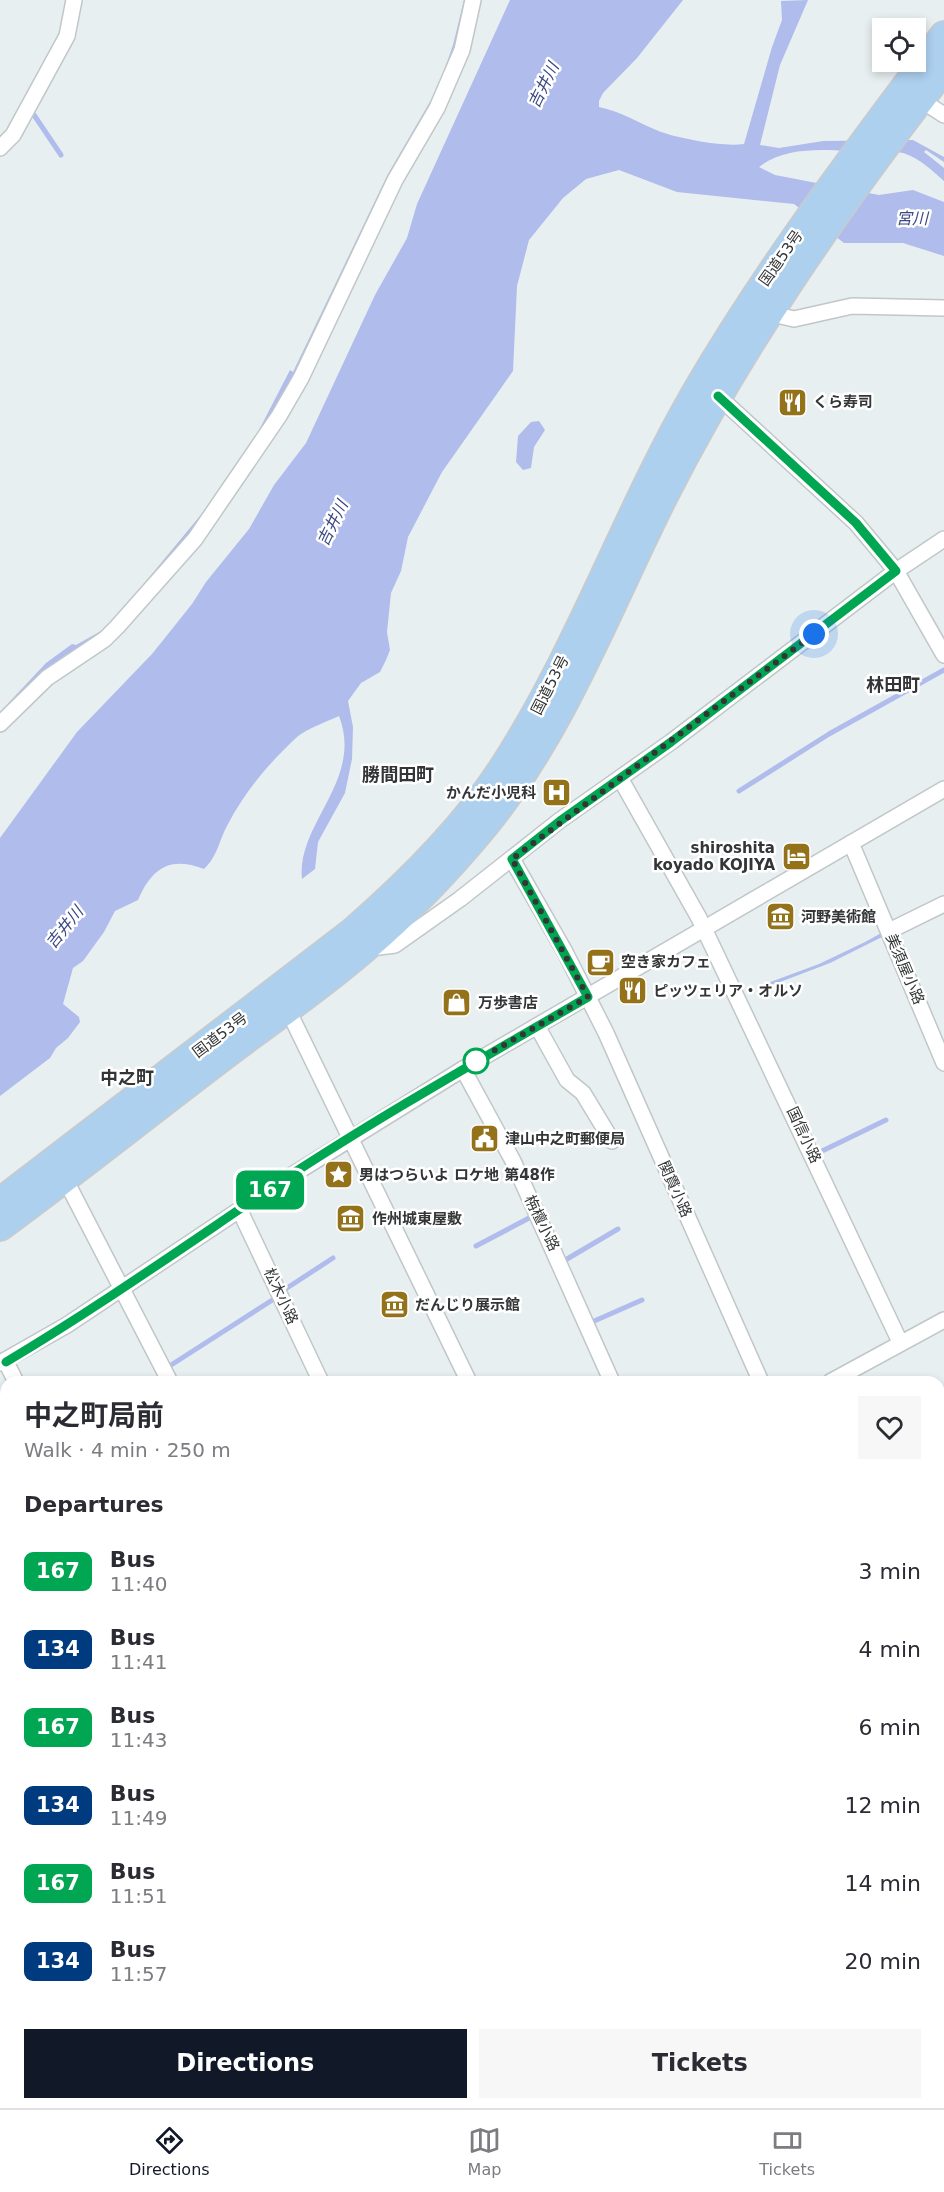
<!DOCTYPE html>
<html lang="en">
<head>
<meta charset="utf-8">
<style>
	:root { --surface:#fff; --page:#f7f7f7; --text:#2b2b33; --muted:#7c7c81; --line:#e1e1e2; --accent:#111827 }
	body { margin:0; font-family:"DejaVu Sans","Noto Sans JP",sans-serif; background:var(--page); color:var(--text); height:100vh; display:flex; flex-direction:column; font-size:22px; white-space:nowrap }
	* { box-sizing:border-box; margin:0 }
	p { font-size:20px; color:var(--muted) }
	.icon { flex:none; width:33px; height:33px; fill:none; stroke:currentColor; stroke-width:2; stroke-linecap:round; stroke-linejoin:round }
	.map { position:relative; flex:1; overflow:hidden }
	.sheet { position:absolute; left:0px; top:1376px; width:945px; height:734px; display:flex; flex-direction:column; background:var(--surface); border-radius:18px 18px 0 0; box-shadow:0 3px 9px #0003 }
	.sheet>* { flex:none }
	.badge { padding:0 12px; border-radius:9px; font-size:21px; line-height:39px }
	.buttons { position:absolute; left:872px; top:18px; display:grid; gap:12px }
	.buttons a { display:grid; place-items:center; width:54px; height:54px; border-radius:0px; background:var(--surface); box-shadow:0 3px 9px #0003; font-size:30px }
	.you { position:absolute; width:30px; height:30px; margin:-15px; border:4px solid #fff; border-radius:50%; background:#1a73e8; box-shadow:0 0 0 9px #1a73e833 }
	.map>.badge { position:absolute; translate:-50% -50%; box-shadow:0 0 0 3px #fff }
	h2 { padding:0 24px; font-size:22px; line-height:54px }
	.round { display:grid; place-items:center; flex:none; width:63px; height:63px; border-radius:0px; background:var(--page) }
	.summary { display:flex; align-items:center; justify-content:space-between; height:102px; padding:0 24px }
	h1 { font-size:28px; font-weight:700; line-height:45px }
	.cta { display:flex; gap:12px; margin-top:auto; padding:12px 24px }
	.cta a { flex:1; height:69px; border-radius:0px; background:var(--accent); color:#fff; font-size:24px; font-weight:700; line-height:69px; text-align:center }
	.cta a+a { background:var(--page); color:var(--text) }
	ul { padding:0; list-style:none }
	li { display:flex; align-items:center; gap:18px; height:78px; padding:0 24px }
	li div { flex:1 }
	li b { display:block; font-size:22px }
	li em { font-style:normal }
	li .badge { min-width:66px; font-weight:700; text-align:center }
	.dock { display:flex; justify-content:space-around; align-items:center; height:84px; border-top:2px solid var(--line); background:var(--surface); font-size:16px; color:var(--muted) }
	.dock a { display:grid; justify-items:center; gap:3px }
	.dock .current { color:var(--accent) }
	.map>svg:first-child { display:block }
	.green { fill:#96c3d1 }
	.water { fill:#afbcec }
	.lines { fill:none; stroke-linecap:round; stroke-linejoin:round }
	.stream { stroke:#afbcec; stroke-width:5 }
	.street-casing { stroke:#c1c7c9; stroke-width:18 }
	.highway-casing { stroke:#cacacb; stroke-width:30 }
	.street { stroke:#fff; stroke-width:15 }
	.highway { stroke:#add0ef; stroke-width:27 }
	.line-casing { stroke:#fff; stroke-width:14 }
	.line { stroke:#00a651; stroke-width:9 }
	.walk { stroke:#333536; stroke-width:6; stroke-dasharray:0 10.8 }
	.stop-dot { fill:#fff; stroke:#00a651; stroke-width:3 }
	.labels { text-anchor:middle; stroke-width:5; stroke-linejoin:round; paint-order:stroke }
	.street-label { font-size:15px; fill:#333536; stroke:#fff }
	.poi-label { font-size:15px; font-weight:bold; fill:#333536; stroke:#fff; text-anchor:start }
	.water-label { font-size:16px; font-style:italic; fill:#3c4882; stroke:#fff }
	.quarter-label { font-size:18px; font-weight:bold; fill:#333536; stroke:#fff }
</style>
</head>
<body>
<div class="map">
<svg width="944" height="2108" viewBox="0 0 944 2108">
	<rect width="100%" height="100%" fill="#e8eff1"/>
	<g class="green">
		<polygon points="944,1673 944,1814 939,1813 939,1678"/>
		<polygon points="6,2100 6,2103 307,2103 306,2108 0,2108 0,2103"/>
	</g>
	<g class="water">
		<polygon points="464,0 471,0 460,49 298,377 213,509 105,637 0,718 0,712 46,663 72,644 76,645 101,631 118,615 209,505 234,469 258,432 290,370 293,372 388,174 438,88 453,45"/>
		<path d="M510,0H683L637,58L603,93L599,101V107C623,112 638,123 661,132C682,139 723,147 744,144L772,47L782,20L781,1L808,0L780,65L760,145L779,148L823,141L913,140L944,157V162L926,150L924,152L944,168V181C934,172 920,159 906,154C897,151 883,153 873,153C838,151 789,143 759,167L775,175L879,195L913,190L944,202V256L903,243H844L794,204L677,192L619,170L586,179L563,198L529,240L517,286L513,371L442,472L408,537L401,571L391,593L387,632L390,650L386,660L380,672L361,683L348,701L353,727L352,759L345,793L318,842L315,869L302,879C296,824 364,780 339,716C326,722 308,728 297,737C270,762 245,791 228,824C219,840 218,856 204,869C170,856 152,868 138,900L115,911L104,932L83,961L73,968L63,1004L79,1017L80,1022L68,1038L56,1048L50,1058L0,1096V838L77,732L152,654L192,604L206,582L249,529L274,485L306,443L375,295L407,238L417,204Z"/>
		<polygon points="539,421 545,430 534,447 531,468 523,470 516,462 518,436 531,422"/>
		<polygon points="944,896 886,935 830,963 767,987 765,984 819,964 865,942 885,931 892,923"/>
	</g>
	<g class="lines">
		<g class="stream">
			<polyline points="34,115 61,155"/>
			<polyline points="739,791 829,734 944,670"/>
			<polyline points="818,1153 886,1120"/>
			<polyline points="476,1246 531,1217"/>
			<polyline points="567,1259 618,1229"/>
			<polyline points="287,1288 333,1258"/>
			<polyline points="592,1322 642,1300"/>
			<polyline points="168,1367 277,1297"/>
		</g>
		<defs>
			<g id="street">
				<polyline points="916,97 944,115"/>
				<polyline points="0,148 13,135 67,36 74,0"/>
				<polyline points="764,312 794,319 852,306 944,308"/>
				<polyline points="718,396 856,523 896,571 944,655"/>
				<polyline points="0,724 47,678 105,639 117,627 195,539 279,416 301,378 395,180 437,108 462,50 473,0"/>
				<polyline points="620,778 699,918 900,1342"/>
				<polyline points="851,843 944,1063"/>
				<polyline points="512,859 565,952 606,1033 761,1382"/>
				<polyline points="889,931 944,904"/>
				<polyline points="371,948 395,945 460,899 559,821 671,742 896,571 944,539"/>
				<polyline points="287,1008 469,1382"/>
				<polyline points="537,1026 567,1080 583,1093 612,1141"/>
				<polyline points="463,1069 513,1161 612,1382"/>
				<polyline points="65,1179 170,1382"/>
				<polyline points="240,1211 321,1382"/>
				<polyline points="6,1362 16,1382"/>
				<polyline points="0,1363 67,1325 281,1182 463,1069 944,789"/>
				<polyline points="830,1382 944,1320"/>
				<polyline points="0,1655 6,1668"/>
				<polyline points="0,1848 6,1842"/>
				<polyline points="0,1942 6,1955"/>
				<polyline points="939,2070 944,2068"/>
				<polyline points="737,2103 741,2108"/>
				<polyline points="811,2108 829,2103"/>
			</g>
			<g id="highway">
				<path d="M0,1202L351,933C404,887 464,828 502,769C579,651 625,515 696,392C769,267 857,151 944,35"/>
				<path d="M0,1227C72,1174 141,1119 212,1065C262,1026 316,991 364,949C409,911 449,869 486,824C565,726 608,607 664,496C741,344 839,204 944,69"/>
			</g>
		</defs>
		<use href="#street" class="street-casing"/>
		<use href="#highway" class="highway-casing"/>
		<use href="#street" class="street"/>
		<use href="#highway" class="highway"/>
	</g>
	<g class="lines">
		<defs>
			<path id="line" d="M6,1362C100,1306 189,1243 280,1182C380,1116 485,1057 588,997L512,859L560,821L671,742L896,571L856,523L718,396"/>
		</defs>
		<use href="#line" class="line-casing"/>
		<use href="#line" class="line"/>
		<polyline class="walk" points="476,1061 588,997 512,859 814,634"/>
	</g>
	<defs>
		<symbol id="restaurant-square" viewBox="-11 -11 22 22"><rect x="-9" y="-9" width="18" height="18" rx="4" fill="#937219" stroke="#fff"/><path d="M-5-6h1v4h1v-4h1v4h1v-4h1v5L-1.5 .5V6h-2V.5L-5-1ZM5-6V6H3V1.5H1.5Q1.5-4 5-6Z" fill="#fff"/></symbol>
		<symbol id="hospital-square" viewBox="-11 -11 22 22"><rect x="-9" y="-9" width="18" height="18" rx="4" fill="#937219" stroke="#fff"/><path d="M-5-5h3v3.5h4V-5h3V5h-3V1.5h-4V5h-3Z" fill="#fff"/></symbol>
		<symbol id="hotel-square" viewBox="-11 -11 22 22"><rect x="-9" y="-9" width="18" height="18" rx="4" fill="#937219" stroke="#fff"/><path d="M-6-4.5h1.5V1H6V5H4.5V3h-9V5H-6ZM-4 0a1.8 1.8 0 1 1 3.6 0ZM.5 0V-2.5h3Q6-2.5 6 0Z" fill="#fff"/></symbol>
		<symbol id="museum-square" viewBox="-11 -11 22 22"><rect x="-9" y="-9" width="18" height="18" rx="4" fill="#937219" stroke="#fff"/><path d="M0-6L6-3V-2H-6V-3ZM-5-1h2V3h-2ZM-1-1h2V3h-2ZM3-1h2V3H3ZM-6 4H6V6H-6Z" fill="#fff"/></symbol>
		<symbol id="cafe-square" viewBox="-11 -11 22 22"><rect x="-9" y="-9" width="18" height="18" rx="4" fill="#937219" stroke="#fff"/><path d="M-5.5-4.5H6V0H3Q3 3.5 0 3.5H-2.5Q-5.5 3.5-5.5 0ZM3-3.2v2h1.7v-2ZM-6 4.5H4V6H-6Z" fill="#fff"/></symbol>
		<symbol id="shop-square" viewBox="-11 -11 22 22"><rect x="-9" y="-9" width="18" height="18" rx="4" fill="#937219" stroke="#fff"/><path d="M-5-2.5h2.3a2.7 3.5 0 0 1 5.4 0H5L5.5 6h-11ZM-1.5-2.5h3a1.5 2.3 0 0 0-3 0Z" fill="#fff"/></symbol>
		<symbol id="civic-square" viewBox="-11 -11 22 22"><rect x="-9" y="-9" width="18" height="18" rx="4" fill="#937219" stroke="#fff"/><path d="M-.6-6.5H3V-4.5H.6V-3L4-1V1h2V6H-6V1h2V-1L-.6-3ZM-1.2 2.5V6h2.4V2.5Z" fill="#fff"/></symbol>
		<symbol id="sight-square" viewBox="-11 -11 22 22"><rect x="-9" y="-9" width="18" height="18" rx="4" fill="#937219" stroke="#fff"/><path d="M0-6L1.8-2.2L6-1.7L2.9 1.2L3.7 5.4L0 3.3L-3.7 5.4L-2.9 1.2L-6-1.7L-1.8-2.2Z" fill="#fff"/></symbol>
	</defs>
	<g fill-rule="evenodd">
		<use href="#restaurant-square" x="776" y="386" width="33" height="33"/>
		<use href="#hospital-square" x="540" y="776" width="33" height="33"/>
		<use href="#hotel-square" x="780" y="840" width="33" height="33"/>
		<use href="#museum-square" x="764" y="900" width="33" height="33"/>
		<use href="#cafe-square" x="584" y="946" width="33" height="33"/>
		<use href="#restaurant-square" x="616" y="974" width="33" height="33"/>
		<use href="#shop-square" x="440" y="986" width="33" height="33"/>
		<use href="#civic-square" x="468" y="1122" width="33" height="33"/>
		<use href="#sight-square" x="322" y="1158" width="33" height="33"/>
		<use href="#museum-square" x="334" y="1202" width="33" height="33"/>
		<use href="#museum-square" x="378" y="1288" width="33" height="33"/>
	</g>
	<circle class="stop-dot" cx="476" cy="1061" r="12"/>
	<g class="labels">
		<g class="street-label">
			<text transform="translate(781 258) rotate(-55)" y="5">国道53号</text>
			<text transform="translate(550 685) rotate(-63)" y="5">国道53号</text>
			<text transform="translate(905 969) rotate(67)" y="5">美須屋小路</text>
			<text transform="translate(220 1035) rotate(-37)" y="5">国道53号</text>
			<text transform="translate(804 1135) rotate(65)" y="5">国信小路</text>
			<text transform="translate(675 1189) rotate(66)" y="5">関貫小路</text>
			<text transform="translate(542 1223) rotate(64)" y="5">栴檀小路</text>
			<text transform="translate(281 1296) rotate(65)" y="5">松木小路</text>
		</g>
		<g class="poi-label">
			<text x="813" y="407">くら寿司</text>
			<text x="536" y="798" text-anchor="end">かんだ小児科</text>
			<text x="775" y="853" text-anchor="end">shiroshita<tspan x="775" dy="17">koyado KOJIYA</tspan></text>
			<text x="801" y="922">河野美術館</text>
			<text x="621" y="967">空き家カフェ</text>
			<text x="653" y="996">ピッツェリア・オルソ</text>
			<text x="478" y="1008">万歩書店</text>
			<text x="505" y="1144">津山中之町郵便局</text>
			<text x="359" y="1180">男はつらいよ ロケ地 第48作</text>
			<text x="372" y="1224">作州城東屋敷</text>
			<text x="415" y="1310">だんじり展示館</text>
		</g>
		<g class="water-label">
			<text transform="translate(543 85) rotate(-64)" y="6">吉井川</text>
			<text x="912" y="224">宮川</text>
			<text transform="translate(332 523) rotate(-64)" y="6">吉井川</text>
			<text transform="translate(64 927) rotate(-51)" y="6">吉井川</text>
		</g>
		<g class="quarter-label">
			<text x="893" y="691">林田町</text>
			<text x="398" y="781">勝間田町</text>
			<text x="127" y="1084">中之町</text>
		</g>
	</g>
</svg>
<div class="buttons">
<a><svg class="icon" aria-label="locate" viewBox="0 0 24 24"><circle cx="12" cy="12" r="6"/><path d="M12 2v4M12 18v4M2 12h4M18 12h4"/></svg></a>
</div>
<div class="you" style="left:814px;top:634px"></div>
<b class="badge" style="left:270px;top:1190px;background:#00a651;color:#fff">167</b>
<section class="sheet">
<div class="summary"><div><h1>中之町局前</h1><p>Walk · 4 min · 250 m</p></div><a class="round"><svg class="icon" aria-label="heart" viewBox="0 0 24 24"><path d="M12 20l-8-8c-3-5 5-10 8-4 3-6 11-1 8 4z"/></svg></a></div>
<h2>Departures</h2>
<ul>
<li><span class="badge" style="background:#00a651;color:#fff">167</span><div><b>Bus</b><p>11:40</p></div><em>3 min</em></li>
<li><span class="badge" style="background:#003b80;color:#fff">134</span><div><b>Bus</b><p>11:41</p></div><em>4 min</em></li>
<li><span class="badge" style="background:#00a651;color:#fff">167</span><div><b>Bus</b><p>11:43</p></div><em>6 min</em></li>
<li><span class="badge" style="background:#003b80;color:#fff">134</span><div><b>Bus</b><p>11:49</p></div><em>12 min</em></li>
<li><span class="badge" style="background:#00a651;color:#fff">167</span><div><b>Bus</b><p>11:51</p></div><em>14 min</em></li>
<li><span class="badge" style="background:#003b80;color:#fff">134</span><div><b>Bus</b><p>11:57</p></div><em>20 min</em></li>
</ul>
<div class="cta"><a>Directions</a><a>Tickets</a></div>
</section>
</div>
<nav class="dock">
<a class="current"><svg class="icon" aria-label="directions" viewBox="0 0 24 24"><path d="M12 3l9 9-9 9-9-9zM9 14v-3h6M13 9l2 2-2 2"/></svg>Directions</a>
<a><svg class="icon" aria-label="map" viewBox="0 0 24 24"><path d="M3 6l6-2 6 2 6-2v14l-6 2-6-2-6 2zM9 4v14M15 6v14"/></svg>Map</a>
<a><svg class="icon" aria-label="tickets" viewBox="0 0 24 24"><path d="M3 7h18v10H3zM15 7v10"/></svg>Tickets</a>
</nav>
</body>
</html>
